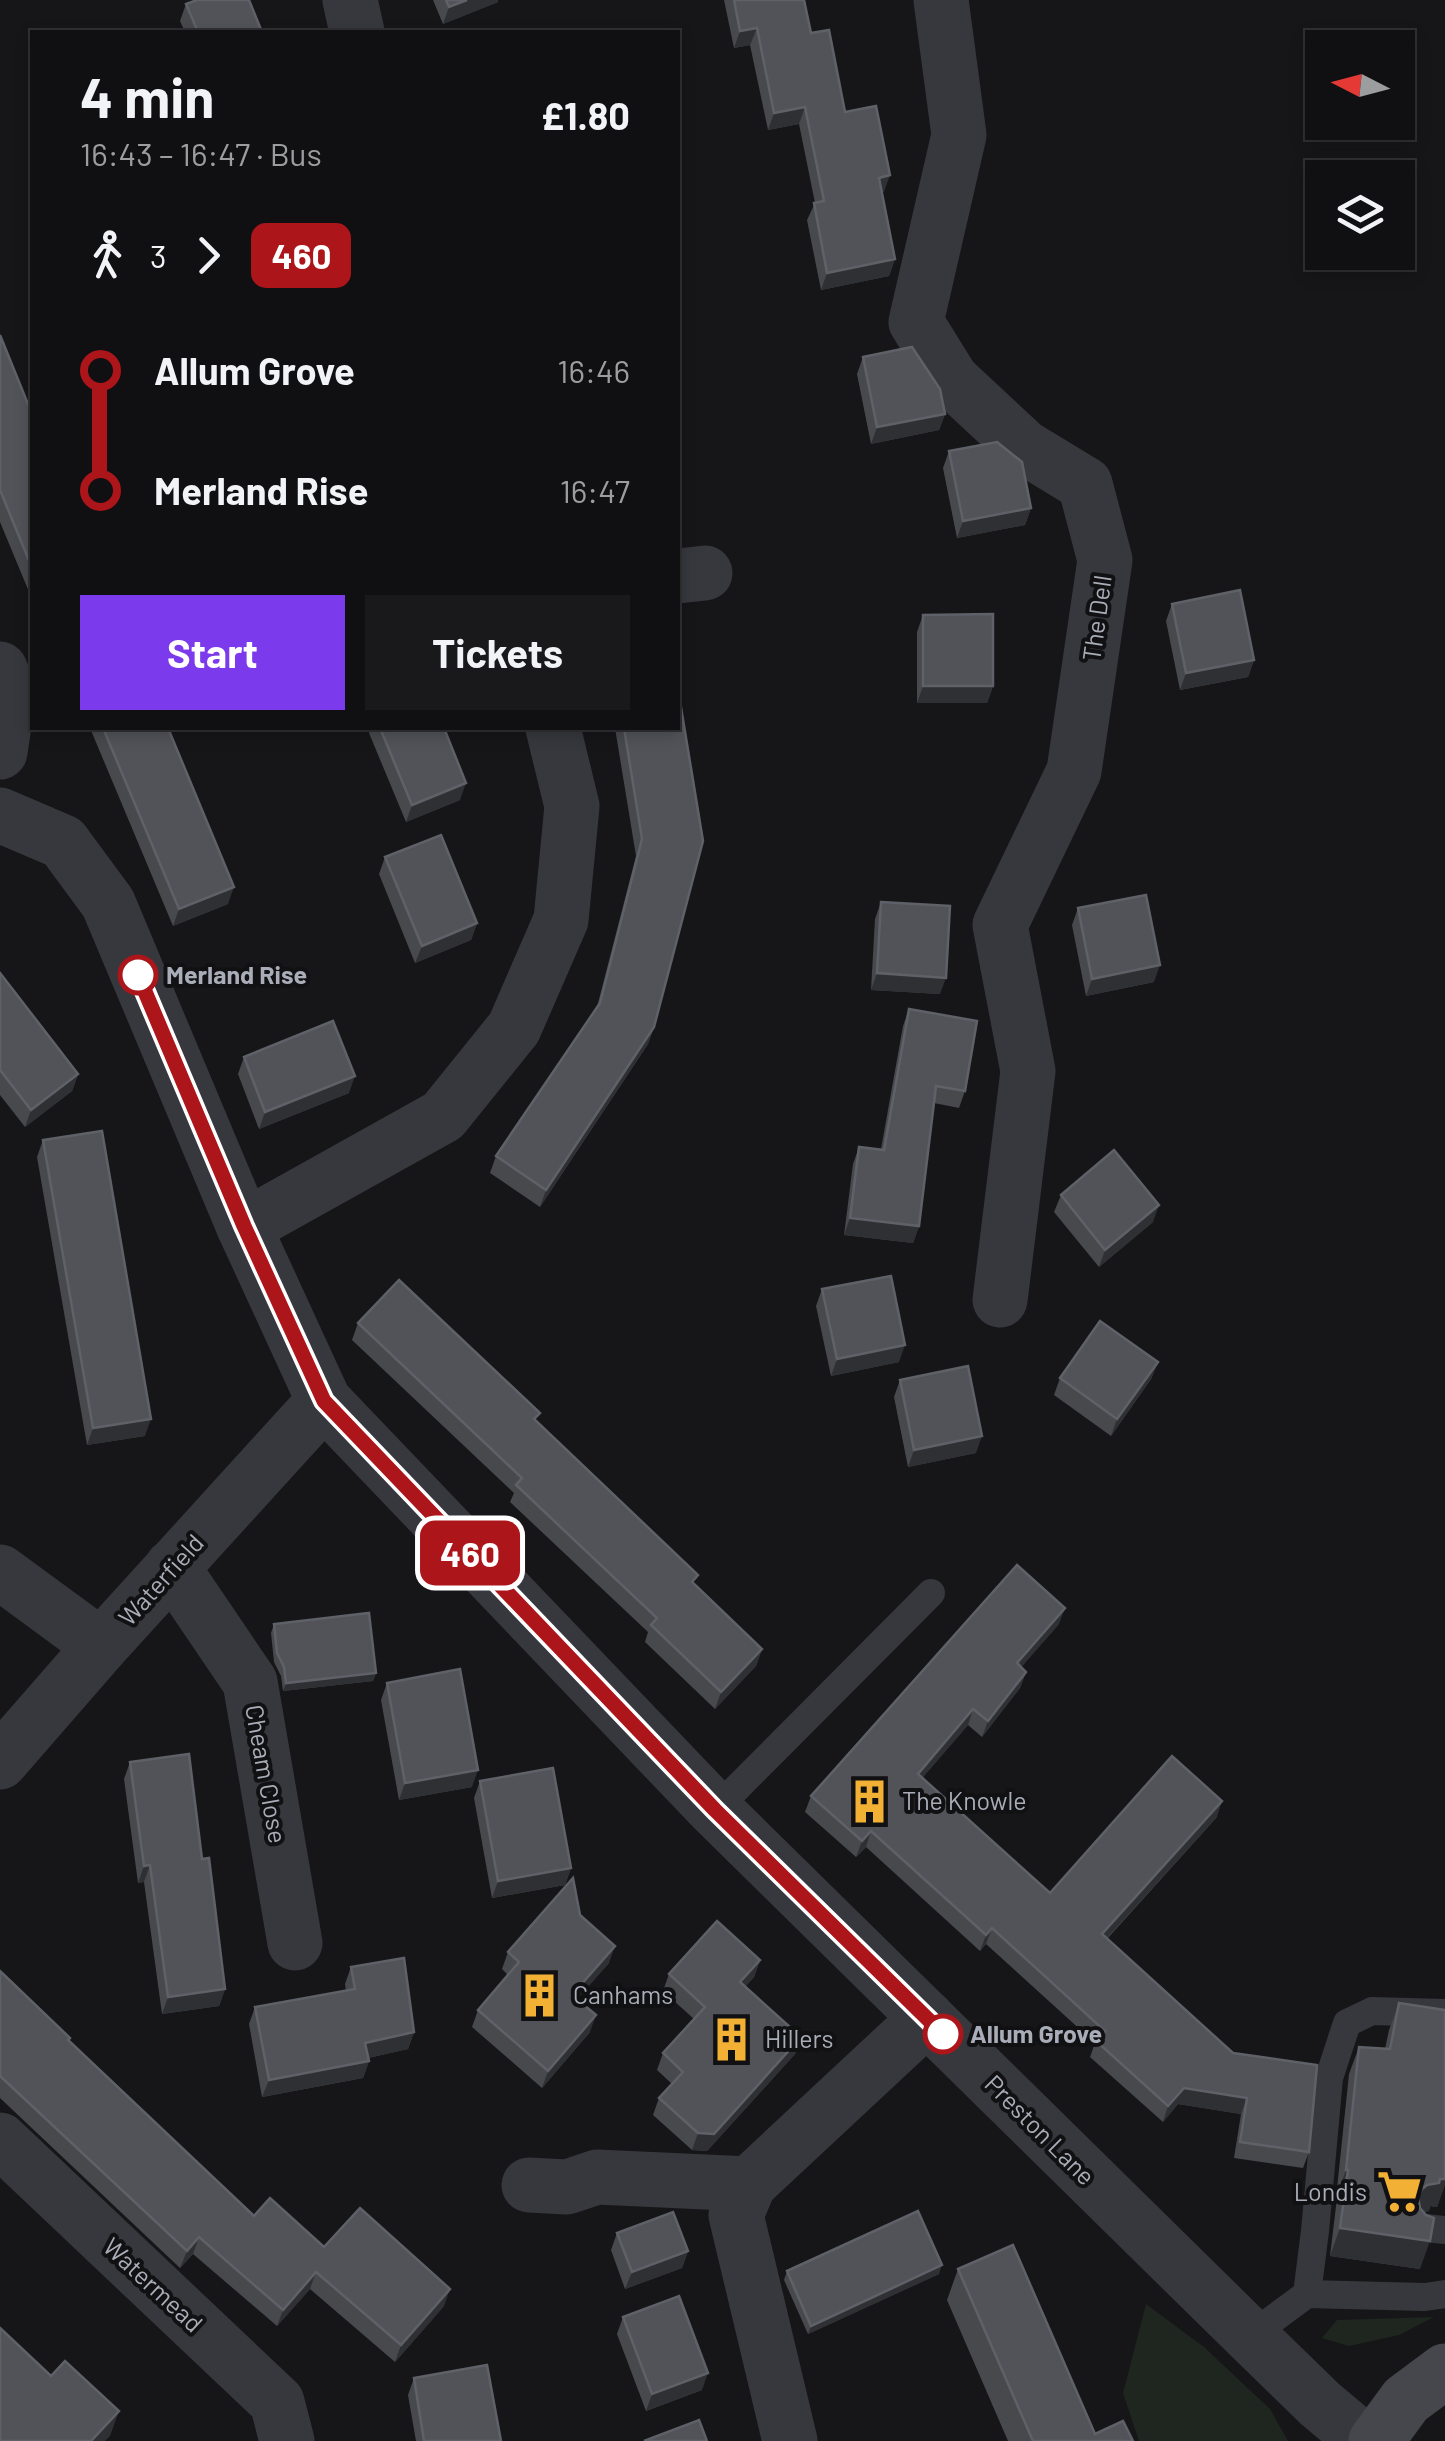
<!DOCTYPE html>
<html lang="en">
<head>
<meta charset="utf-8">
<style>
	:root { --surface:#101012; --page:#19191b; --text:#f1f3f6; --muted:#9c9d9f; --line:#303032; --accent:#7c3aed }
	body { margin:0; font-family:Barlow,sans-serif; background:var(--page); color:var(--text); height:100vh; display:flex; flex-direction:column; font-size:38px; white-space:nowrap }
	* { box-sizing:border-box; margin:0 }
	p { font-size:32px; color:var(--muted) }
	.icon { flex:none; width:55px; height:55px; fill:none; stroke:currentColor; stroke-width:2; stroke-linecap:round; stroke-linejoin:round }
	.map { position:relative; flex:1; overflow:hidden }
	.panel { position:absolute; left:30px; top:30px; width:650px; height:700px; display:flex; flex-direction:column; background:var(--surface); border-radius:0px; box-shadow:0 5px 15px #0003,0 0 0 2px var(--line) }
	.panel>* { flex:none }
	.badge { padding:0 20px; border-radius:15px; font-size:35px; line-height:65px }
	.needle { width:65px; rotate:276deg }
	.tools { position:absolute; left:1305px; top:30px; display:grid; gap:20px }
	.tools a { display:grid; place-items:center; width:110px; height:110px; border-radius:0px; background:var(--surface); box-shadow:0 5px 15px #0003,0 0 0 2px var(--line); font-size:50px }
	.map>.badge { position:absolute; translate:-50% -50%; box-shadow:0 0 0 5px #fff }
	.legs { display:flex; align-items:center; gap:15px; height:110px; padding:0 50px; font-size:32px }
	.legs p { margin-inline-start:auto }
	.head { display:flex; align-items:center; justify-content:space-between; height:170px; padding:0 50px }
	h1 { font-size:55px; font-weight:700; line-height:75px }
	.button { display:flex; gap:20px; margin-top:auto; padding:20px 50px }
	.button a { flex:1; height:115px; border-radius:0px; background:var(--accent); color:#fff; font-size:40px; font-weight:700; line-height:115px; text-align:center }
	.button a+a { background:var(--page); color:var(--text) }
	ul { padding:0 50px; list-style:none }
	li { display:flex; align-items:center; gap:35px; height:120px; font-size:38px }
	li i { display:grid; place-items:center; width:15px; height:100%; margin:0 12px; background:currentColor }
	li i::after { content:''; width:25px; height:25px; margin:-12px; border:8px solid; border-radius:50%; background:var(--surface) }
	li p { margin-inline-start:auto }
	li:first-child i { background:linear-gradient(#0000 50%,currentColor 0) }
	li:last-child i { background:linear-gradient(currentColor 50%,#0000 0) }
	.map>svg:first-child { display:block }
	.green { fill:#1e261f }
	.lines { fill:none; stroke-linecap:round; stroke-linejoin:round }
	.service { stroke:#37383d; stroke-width:28 }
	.minor { stroke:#37383d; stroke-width:55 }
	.tertiary { stroke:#37383d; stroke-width:55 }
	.secondary { stroke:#45474d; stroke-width:55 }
	.wall { fill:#47494d }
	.shaded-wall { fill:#2f3033 }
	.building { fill:#525359; stroke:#5f6168; stroke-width:2.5 }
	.line-1-casing { stroke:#fff; stroke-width:22 }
	.line-1 { stroke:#ac151a; stroke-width:15 }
	.stop-1-dot { fill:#fff; stroke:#ac151a; stroke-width:5 }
	.labels { text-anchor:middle; stroke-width:8; stroke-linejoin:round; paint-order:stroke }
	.street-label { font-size:25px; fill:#a8adb8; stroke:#111113 }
	.stop-label { font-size:25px; font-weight:bold; fill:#a8adb8; stroke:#111113; text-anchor:start }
	.poi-label { font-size:25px; fill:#a8adb8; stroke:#111113; text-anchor:start }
</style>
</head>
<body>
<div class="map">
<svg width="1445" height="2441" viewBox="0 0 1445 2441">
	<rect width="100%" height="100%" fill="#161618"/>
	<g class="green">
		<polygon points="1146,2304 1204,2347 1270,2409 1288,2441 1139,2441 1123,2393"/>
		<polygon points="1434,2317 1399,2335 1349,2346 1322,2338 1337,2320"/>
	</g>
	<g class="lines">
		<g class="service">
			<polyline points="715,1810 931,1593"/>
			<polyline points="1425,2228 1445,2230"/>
			<polyline points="1307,2294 1315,2231 1329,2078 1347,2023 1372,2011 1445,2013"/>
			<polyline points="1250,2336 1307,2294 1425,2297 1445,2294"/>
		</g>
		<g class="minor">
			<polyline points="350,0 357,32"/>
			<polyline points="941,0 959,135 916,322 952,380 1024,447 1085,484 1105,560 1074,771 1000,925 1028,1071 1000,1300"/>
			<polyline points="678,576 705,573"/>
			<polyline points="0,669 9,691 0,752"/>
			<polyline points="244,1227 443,1116 514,1028 561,920 572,806 553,728"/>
			<polyline points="172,1567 250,1682 295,1943"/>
			<polyline points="0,1572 101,1646"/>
			<polyline points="0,1762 101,1646 324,1401"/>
			<polyline points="0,2140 277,2402 287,2441"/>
			<polyline points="529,2185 567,2187 597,2177 749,2184"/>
			<polyline points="790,2441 736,2215 749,2184 927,2018"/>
		</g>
		<polyline class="tertiary" points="0,815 63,842 108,903 244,1227 324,1401 715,1810 1250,2336 1320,2404 1364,2441"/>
		<polyline class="secondary" points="1376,2441 1406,2400 1445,2371"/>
	</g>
	<g class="wall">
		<polygon points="433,0 498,0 498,2 443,24"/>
		<polygon points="724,0 804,0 811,33 845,112 890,175 882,193 895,259 889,276 821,290 807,220 815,203 799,124 768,130 750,45 734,48"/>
		<polygon points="186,4 262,32 185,32 180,21"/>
		<polygon points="0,335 32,414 32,599 0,522"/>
		<polygon points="863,357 945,414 939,430 871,444 857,374"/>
		<polygon points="949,451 1031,508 1025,525 957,538 943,468"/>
		<polygon points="1172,604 1254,660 1248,677 1180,690 1166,621"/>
		<polygon points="923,615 993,686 987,703 917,703 917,632"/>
		<polygon points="90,728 168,728 228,904 173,926"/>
		<polygon points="371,728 444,728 460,800 406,822 369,733"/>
		<polygon points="615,728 678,728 654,1027 648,1044 540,1207 490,1173 496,1156 597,1007 636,856"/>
		<polygon points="385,857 477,923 471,940 415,963 379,874"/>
		<polygon points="881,902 940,994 871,990 875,919"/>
		<polygon points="1078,908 1154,982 1086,996 1072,925"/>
		<polygon points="0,973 78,1074 72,1091 25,1127 0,1095"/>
		<polygon points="909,1009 965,1091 959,1108 934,1103 919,1226 913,1243 844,1235 853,1164 859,1147 881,1149 903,1026"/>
		<polygon points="244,1057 349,1093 259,1129 238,1074"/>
		<polygon points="43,1140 145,1436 87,1445 37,1157"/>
		<polygon points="1061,1195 1153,1222 1099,1267 1054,1212"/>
		<polygon points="822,1289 899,1362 831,1376 816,1306"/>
		<polygon points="358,1323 537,1422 695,1585 762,1649 756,1666 715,1709 645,1642 648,1632 510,1502 514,1493 352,1340"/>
		<polygon points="1158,1362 1151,1379 1111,1436 1054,1395 1060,1378"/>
		<polygon points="900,1380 976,1453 908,1467 894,1397"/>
		<polygon points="274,1624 376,1673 373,1681 283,1691 281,1676 274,1662 271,1633"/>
		<polygon points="1059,1624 1021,1667 1026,1672 1020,1688 982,1737 968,1725 922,1778 1050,1893 1217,1817 1107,1939 1309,2152 1303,2168 1234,2158 1241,2114 1178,2104 1163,2122 1090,2057 1095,2043 986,1944 980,1951 866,1847 856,1857 805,1812 811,1796"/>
		<polygon points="387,1683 472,1787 399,1800 381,1700"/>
		<polygon points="130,1762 202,1859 225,1989 219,2006 162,2014 144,1882 138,1883 124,1779"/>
		<polygon points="480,1781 571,1868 565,1885 492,1898 474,1798"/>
		<polygon points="580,1915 609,1963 577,1999 590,2032 542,2088 472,2027 478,2010 508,1975 502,1969 508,1952"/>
		<polygon points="760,1960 754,1977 745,1987 801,2037 795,2054 707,2151 692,2150 653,2115 659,2098 672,2084 657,2070 663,2053 694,2019 663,1991 669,1974"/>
		<polygon points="351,1967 414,2032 408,2049 368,2058 369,2061 363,2078 262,2097 249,2024 255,2007 346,1991 345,1984"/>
		<polygon points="0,1971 69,2041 254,2216 324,2247 444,2306 395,2362 310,2289 277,2326 193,2254 180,2268 0,2098"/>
		<polygon points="1399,2003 1445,2010 1445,2184 1437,2207 1430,2206 1429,2211 1423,2212 1420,2269 1330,2256 1337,2198 1336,2198 1349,2074 1359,2047 1385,2049 1389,2030"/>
		<polygon points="617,2233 688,2251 682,2268 625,2289 611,2250"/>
		<polygon points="958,2269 1095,2434 1133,2441 1008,2441 947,2300"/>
		<polygon points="787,2271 939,2274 808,2334 784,2280"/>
		<polygon points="623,2317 702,2390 646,2411 617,2334"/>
		<polygon points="414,2378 501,2441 416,2441 408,2395"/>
	</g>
	<g class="shaded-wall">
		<polygon points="467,0 498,0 498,2 443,24 449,7"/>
		<polygon points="757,28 750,45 734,48 740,31"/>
		<polygon points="805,107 799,124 768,130 774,113"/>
		<polygon points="890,175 884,192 873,195 879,178"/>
		<polygon points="895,259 889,276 821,290 827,273"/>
		<polygon points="945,414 939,430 871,444 877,427"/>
		<polygon points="1031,508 1025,525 957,538 963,521"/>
		<polygon points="1254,660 1248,677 1180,690 1186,673"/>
		<polygon points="923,686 993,686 987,703 917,703"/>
		<polygon points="466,783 460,800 406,822 412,805"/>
		<polygon points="234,887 228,904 173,926 179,909"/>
		<polygon points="477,923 471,940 415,963 422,946"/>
		<polygon points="1160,965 1154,982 1086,996 1092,979"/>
		<polygon points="877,973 946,978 940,994 871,990"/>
		<polygon points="654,1027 648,1044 540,1207 546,1190"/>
		<polygon points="78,1074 72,1091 25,1127 31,1110"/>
		<polygon points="355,1076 349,1093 259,1129 265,1112"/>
		<polygon points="1159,1205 1153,1222 1099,1267 1105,1250"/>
		<polygon points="850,1218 919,1226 913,1243 844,1235"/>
		<polygon points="905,1345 899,1362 831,1376 837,1359"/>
		<polygon points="1158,1362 1151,1379 1111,1436 1117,1419"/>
		<polygon points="151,1419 145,1436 87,1445 93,1428"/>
		<polygon points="982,1436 976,1453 908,1467 914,1450"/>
		<polygon points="1065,1608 1059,1624 1011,1679 1017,1663"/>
		<polygon points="762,1649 756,1666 715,1709 721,1692"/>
		<polygon points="1026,1672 1020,1688 982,1737 988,1721"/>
		<polygon points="376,1673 373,1681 283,1691 286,1683"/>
		<polygon points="973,1709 968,1725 912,1790 918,1774"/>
		<polygon points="478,1770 472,1787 399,1800 405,1783"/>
		<polygon points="1222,1801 1217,1817 1096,1950 1102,1934"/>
		<polygon points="871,1831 866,1847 856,1857 862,1841"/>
		<polygon points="150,1865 144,1882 138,1883 144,1866"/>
		<polygon points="571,1868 565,1885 492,1898 498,1881"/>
		<polygon points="992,1928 986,1944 980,1951 986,1935"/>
		<polygon points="615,1946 609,1963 566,2012 572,1995"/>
		<polygon points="760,1960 754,1977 734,1999 740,1982"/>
		<polygon points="225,1989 219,2006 162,2014 168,1997"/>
		<polygon points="596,2015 590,2032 542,2088 548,2071"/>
		<polygon points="414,2032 408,2049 359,2060 365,2043"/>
		<polygon points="801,2037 795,2054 707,2151 692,2150 698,2133"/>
		<polygon points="369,2061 363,2078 262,2097 269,2080"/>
		<polygon points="1184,2088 1247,2098 1241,2114 1178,2104 1163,2122 1168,2106"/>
		<polygon points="1346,2170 1348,2170 1337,2198 1336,2198"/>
		<polygon points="1440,2179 1445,2179 1445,2184 1437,2207 1430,2206 1429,2211 1417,2213 1411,2217 1422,2189"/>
		<polygon points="1340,2228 1430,2241 1420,2269 1330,2256"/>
		<polygon points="199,2237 193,2254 180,2268 187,2251"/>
		<polygon points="688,2251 682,2268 625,2289 632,2272"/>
		<polygon points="942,2265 939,2274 808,2334 811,2326"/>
		<polygon points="316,2272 310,2289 277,2326 283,2310"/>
		<polygon points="450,2289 444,2306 395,2362 401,2345"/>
		<polygon points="708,2373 702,2390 646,2411 652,2394"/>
		<polygon points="119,2411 110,2436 105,2441 91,2441"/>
	</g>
	<g class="building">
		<polygon points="197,0 249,0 262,32 198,32 186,4"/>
		<polygon points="446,0 467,0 449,7"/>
		<polygon points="734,0 804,0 811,33 829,30 845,112 876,106 890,175 879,178 895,259 827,273 814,203 824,201 805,107 774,113 757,28 740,31"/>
		<polygon points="0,335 32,414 32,568 0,490"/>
		<polygon points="912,347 940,389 945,414 877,427 863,357"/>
		<polygon points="997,442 1022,462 1031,508 963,521 949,451"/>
		<polygon points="1240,590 1254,660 1186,673 1172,604"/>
		<polygon points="993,614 993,686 923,686 923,615"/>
		<polygon points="678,689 703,841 654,1027 546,1190 496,1156 600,1003 642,839 624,728 678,728"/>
		<polygon points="103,728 168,728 234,887 179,909"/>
		<polygon points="380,728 444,728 466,783 412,805"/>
		<polygon points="441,835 477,923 422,946 385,857"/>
		<polygon points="1146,895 1160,965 1092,979 1078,908"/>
		<polygon points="881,902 950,906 946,978 877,973"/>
		<polygon points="0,973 78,1074 31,1110 0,1070"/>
		<polygon points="909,1009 977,1021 965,1091 936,1086 919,1226 850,1218 859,1147 884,1150"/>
		<polygon points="333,1021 355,1076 265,1112 244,1057"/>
		<polygon points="102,1131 151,1419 93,1428 43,1140"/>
		<polygon points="1114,1150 1159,1205 1105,1250 1061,1195"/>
		<polygon points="891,1276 905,1345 837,1359 822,1289"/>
		<polygon points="399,1280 540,1413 534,1419 698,1575 692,1582 762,1649 721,1692 651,1625 657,1618 516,1485 522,1478 358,1323"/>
		<polygon points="1100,1321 1158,1362 1117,1419 1060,1378"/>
		<polygon points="968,1366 982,1436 914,1450 900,1380"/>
		<polygon points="1017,1565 1065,1608 1017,1663 1026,1672 988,1721 973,1709 918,1774 1050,1893 1172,1756 1222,1801 1102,1934 1233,2053 1317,2065 1309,2152 1240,2142 1247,2098 1184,2088 1168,2106 1096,2041 1105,2031 992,1928 986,1935 871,1831 862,1841 811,1796"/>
		<polygon points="369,1613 376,1673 286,1683 284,1667 277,1653 274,1624"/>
		<polygon points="460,1669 478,1770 405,1783 387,1683"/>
		<polygon points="189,1754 202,1859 209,1858 225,1989 168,1997 150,1865 144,1866 130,1762"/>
		<polygon points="553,1768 571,1868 498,1881 480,1781"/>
		<polygon points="573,1878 580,1915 615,1946 572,1995 596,2015 548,2071 478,2010 519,1962 508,1952"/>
		<polygon points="717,1921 760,1960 740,1982 801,2037 714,2134 698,2133 659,2098 683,2072 663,2053 705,2007 669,1974"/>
		<polygon points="404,1958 414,2032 365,2043 369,2061 269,2080 255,2007 355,1989 351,1967"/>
		<polygon points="0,1971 70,2038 68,2040 254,2216 270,2198 324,2247 360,2208 450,2289 401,2345 316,2272 283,2310 199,2237 187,2251 0,2076"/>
		<polygon points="1399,2003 1445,2010 1445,2179 1440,2179 1439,2183 1427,2185 1422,2189 1418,2197 1420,2208 1426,2215 1434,2218 1430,2241 1340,2228 1348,2170 1346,2170 1359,2047 1390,2049"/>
		<polygon points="918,2211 942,2265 811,2326 787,2271"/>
		<polygon points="673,2212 688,2251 632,2272 617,2233"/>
		<polygon points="1013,2245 1095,2434 1123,2421 1133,2441 1033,2441 958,2269"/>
		<polygon points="679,2296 708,2373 652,2394 623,2317"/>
		<polygon points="0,2328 51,2376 65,2361 119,2411 91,2441 0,2441"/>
		<polygon points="487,2365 501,2441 424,2441 414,2378"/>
		<polygon points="699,2420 707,2441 644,2441"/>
	</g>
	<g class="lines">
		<defs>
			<polyline id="line-1" points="138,975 244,1226 324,1401 715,1810 943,2034"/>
		</defs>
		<use href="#line-1" class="line-1-casing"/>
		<use href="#line-1" class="line-1"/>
	</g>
	<defs>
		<symbol id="building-bare" viewBox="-9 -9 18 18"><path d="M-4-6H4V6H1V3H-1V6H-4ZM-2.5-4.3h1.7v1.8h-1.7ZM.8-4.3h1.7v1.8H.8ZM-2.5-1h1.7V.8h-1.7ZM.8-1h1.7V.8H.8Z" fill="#f2b134" stroke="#111113" stroke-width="2.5" paint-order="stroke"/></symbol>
		<symbol id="supermarket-bare" viewBox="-9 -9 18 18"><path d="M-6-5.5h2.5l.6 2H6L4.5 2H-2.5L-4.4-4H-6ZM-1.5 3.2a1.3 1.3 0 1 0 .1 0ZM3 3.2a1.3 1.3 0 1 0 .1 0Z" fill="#f2b134" stroke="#111113" stroke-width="2.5" paint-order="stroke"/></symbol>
	</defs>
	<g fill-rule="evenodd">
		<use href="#building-bare" x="838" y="1770" width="63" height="63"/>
		<use href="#building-bare" x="508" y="1964" width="63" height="63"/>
		<use href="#building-bare" x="700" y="2008" width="63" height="63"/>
		<use href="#supermarket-bare" x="1368" y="2160" width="63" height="63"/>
	</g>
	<g class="stop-1-dot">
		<circle cx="138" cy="975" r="18"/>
		<circle cx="943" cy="2034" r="18"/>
	</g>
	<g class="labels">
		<g class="street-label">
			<text transform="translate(1097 618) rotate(-82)" y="9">The Dell</text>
			<text transform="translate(161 1580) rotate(-48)" y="9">Waterfield</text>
			<text transform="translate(266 1774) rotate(80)" y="9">Cheam Close</text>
			<text transform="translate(1040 2130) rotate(45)" y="9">Preston Lane</text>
			<text transform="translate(153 2285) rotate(43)" y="9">Watermead</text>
		</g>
		<g class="stop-label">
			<text x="166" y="984">Merland Rise</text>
			<text x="970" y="2043">Allum Grove</text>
		</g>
		<g class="poi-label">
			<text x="902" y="1810">The Knowle</text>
			<text x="573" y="2004">Canhams</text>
			<text x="765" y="2048">Hillers</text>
			<text x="1367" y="2201" text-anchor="end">Londis</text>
		</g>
	</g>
</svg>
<div class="tools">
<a><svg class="needle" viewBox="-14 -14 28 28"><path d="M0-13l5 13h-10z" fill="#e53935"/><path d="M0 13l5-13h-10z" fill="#9c9d9f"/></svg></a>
<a><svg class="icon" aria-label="layers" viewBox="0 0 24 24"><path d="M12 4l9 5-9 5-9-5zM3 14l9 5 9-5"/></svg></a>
</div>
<b class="badge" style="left:470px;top:1553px;background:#ac151a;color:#fff">460</b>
<section class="panel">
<div class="head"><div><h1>4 min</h1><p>16:43 – 16:47 · Bus</p></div><b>£1.80</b></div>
<div class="legs"><svg class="icon" aria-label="walk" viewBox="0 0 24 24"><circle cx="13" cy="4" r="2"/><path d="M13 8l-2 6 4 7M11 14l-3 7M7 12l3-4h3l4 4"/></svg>3<svg class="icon" aria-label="forward" viewBox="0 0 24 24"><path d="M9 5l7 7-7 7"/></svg><b class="badge" style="background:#ac151a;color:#fff">460</b></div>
<ul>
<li><i style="color:#ac151a"></i><b>Allum Grove</b><p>16:46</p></li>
<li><i style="color:#ac151a"></i><b>Merland Rise</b><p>16:47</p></li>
</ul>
<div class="button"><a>Start</a><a>Tickets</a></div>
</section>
</div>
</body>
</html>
